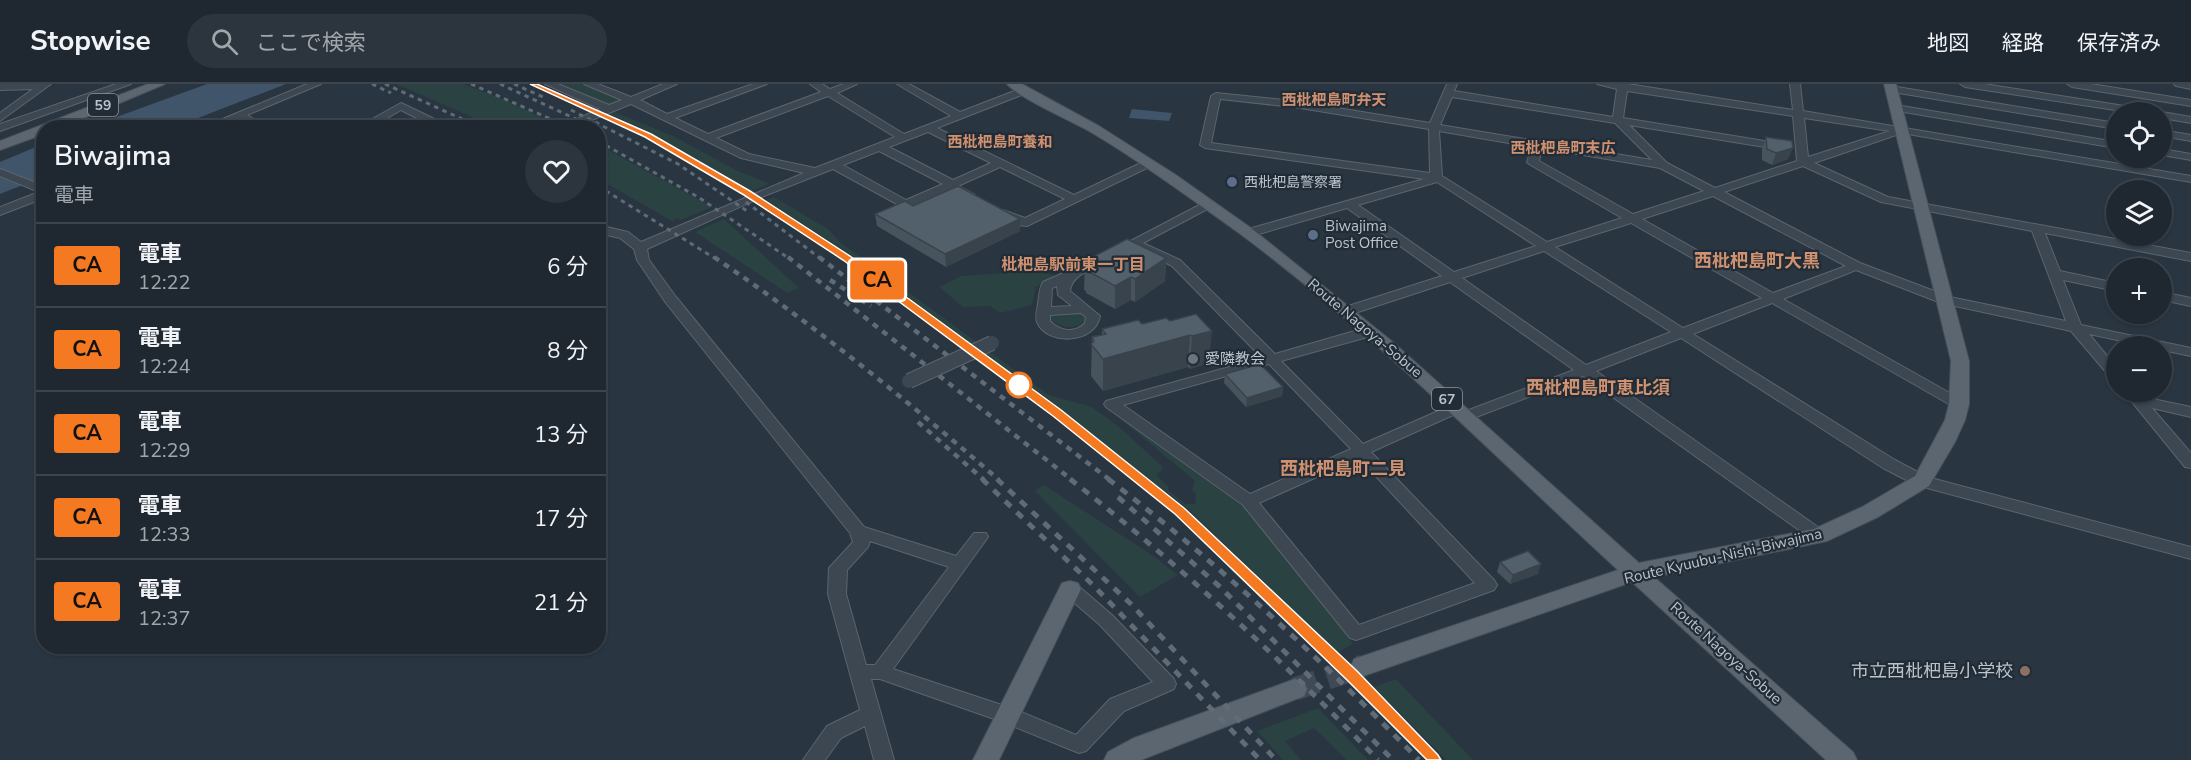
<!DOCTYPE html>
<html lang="ja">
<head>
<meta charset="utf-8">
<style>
	:root { --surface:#1f2831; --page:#2c343d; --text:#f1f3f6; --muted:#a1a6ab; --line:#3c444d }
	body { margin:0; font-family:"Nunito Sans","Noto Sans JP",sans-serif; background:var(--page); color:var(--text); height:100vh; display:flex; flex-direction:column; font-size:22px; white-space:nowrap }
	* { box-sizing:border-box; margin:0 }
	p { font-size:20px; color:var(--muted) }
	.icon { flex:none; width:33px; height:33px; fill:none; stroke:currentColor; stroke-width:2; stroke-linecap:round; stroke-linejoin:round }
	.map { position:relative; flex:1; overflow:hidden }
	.drawer { position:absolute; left:36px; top:36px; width:570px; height:534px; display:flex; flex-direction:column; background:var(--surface); border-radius:24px; box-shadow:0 2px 4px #0004,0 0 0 2px var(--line) }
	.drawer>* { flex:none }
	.badge { padding:0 12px; border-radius:4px; font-size:21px; line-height:39px }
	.fabs { position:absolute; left:2106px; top:18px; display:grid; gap:12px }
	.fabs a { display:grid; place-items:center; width:66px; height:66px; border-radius:50%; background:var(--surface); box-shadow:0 2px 4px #0004,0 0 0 2px var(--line); font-size:30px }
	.map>.badge { position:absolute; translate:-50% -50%; box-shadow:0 0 0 3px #fff }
	.round { display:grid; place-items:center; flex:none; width:63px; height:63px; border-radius:32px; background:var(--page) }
	.summary { display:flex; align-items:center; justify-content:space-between; height:102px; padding:0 18px }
	h1 { font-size:28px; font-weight:600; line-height:45px }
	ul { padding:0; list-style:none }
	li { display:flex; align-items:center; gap:18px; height:84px; padding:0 18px; border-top:2px solid var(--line) }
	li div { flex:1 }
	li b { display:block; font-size:22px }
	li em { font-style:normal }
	li .badge { min-width:66px; font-weight:700; text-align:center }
	header { display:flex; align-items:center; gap:36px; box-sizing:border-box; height:84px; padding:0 30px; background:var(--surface); border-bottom:2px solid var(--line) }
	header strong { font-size:28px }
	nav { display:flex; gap:33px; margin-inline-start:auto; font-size:21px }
	.search { width:420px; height:54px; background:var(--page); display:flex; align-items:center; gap:15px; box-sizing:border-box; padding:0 21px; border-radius:33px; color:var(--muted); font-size:22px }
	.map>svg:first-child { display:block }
	.green { fill:#2b4242 }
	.water { fill:#405569 }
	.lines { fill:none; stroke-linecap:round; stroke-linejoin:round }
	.major-tunnel { stroke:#3f4a56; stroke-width:23; stroke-dasharray:23 11; stroke-linecap:butt }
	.minor-casing { stroke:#5b656e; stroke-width:2 }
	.major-casing { stroke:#47505a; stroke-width:2 }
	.minor { fill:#3d4751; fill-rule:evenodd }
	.major { fill:#5b6671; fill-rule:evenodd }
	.rail-far2 { stroke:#5f6c78; stroke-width:3; stroke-dasharray:4.5 4.5; stroke-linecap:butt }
	.rail-far1 { stroke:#5f6c78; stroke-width:4.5; stroke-dasharray:6 6; stroke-linecap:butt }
	.rail { stroke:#5f6c78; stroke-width:5; stroke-dasharray:8 8; stroke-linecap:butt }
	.minor-bridge-casing { stroke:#5b656e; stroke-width:16; stroke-linecap:butt }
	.minor-bridge { stroke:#3d4751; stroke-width:14 }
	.wall { fill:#47535d }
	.shaded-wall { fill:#39434c }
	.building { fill:#52606c; stroke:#39434c; stroke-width:1.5 }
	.line { fill:#f47921; stroke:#fff; stroke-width:1.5 }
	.service-dot { fill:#5c6f8a; stroke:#212c36; stroke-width:2 }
	.worship-dot { fill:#6b7280; stroke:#212c36; stroke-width:2 }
	.stop-dot { fill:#fff; stroke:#f47921; stroke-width:3 }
	.education-dot { fill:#8d6e63; stroke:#212c36; stroke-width:2 }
	.labels { text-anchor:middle; stroke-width:4.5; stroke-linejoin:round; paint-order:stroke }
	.shield { fill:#212c36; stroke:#8c959e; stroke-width:1.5 }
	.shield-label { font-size:14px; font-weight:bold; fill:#bac2cb }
	.far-poi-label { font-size:14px; fill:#bac2cb; stroke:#212c36; text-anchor:start }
	.far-quarter-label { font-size:15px; font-weight:bold; fill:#d09170; stroke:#212c36 }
	.poi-label { font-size:15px; fill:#bac2cb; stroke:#212c36; text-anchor:start }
	.street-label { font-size:15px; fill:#bac2cb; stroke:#212c36 }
	.neighbourhood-label { font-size:16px; font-weight:bold; fill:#d09170; stroke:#212c36 }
	.quarter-label { font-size:18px; font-weight:bold; fill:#d09170; stroke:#212c36 }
	.near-poi-label { font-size:18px; fill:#bac2cb; stroke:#212c36; text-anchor:end }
</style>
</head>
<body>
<header>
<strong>Stopwise</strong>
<div class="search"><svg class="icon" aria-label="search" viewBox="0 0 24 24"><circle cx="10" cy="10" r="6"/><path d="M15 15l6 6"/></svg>ここで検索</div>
<nav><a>地図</a><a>経路</a><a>保存済み</a></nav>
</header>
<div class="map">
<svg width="2191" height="676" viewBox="0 0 2191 676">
	<rect width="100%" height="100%" fill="#293541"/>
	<g class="green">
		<polygon points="396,0 463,0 510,18 557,41 548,44 495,43"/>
		<polygon points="554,0 581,0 622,15 610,22"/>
		<polygon points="610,26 675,53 736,86 770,100 752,107 660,54 605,28"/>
		<polygon points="599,61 712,123 681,136 676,134 672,137 599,95"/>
		<polygon points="774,113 828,145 841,159 1049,311 1092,323 1118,342 1162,382 1163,386 1156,391 1168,402 1168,406 1186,420 1195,420 1196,410 1192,406 1195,397 1116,331 1246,425 1353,560 1337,569 1188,425 989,273 839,163 766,116"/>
		<polygon points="724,135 799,204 787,209 695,148"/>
		<polygon points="1020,188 1046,189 1055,192 1036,203 1032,221 1000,229 990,222 963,223 939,203 961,192"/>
		<path d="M1051,228H1080L1086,235C1078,247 1061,244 1051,236Z"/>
		<polygon points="1044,401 1152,471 1178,491 1140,513 1035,407"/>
		<polygon points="1396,595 1473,676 1446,676 1374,603"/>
		<polygon points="1318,624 1368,676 1346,676 1314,644 1285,657 1301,676 1283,676 1257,647"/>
	</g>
	<g class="water">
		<polygon points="207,0 286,0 175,43 89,43"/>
		<polygon points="1132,25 1172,29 1169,37 1129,34"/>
		<polygon points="43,60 43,93 0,110 0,78"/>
	</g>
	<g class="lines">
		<polyline class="major-tunnel" points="1295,605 1363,582"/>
		<defs>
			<g id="minor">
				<polygon points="0,0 51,0 0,37 0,29 33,5 0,6"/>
				<polygon points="116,0 131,0 0,47 0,40"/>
				<polygon points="307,0 321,0 247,31 269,44 255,44 239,35 217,44 201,44"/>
				<path d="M545,0H558L609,21L622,16L584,0H598L631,13L663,0H677L640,16L667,30L753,0H767L675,34L708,50L821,8L810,0H822L830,5L843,0H857L837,9L904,50L951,32L897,0H909L960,28L1025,3L1030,6L1029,8L937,44L1074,111L1145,77H1153V81L1027,142L1015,141L997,130L1003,126L1025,134L1065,115L1000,83L958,102L975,111V115H967L949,106L906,125L833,85L764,112L647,165L649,176L676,213L864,443L956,472L974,449H986L988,453L893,585L1014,625L1076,651L1110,615L1153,598L1100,541L1064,510L1061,505L1064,500L1070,499L1076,500L1112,531L1174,595L1176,600L1174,605L1124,627L1086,667L1079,669L1000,637L880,595H871L894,676H874L865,642L841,654L825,676H803L827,642L860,626L828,510L829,484L853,458L850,449L666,219L637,176L634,165L620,154L598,149V141L628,148L641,158L804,89L741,74L631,20L572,44H556L600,25ZM828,12L895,53L815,84L749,70L716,54ZM928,48L991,79L953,96L889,63ZM879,67L943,100L906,116L843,81ZM870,457L949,483L875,581H866L846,510L847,486L868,463Z"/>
				<path d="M1447,0H1457L1454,7L1613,33L1617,5L1597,0H1628L1793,26L1790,0H1800L1803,27L2191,92V98L1902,49L1814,79L1888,113L2191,169V177L2045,149L2060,187L2116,199V207L2063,196L2081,241L2191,264V272L2162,266V262H2146L2089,250L2116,283V295L2111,294L2071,247L1941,219L1856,186L1783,215L1964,317L1966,320L1964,323H1954L1772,219L1693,250L1895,376L1927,393L2191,463V475L1916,401L1883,384L1681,254L1596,287L1825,448L1827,452L1825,456H1813L1583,292L1471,335H1461L1459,332L1461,329L1574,286L1450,198L1352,230H1342L1340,227L1342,224L1442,192L1347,124L1249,153L1243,149L1245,146L1424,95L1205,64L1200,61L1211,12L1216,9L1294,17L1430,39ZM1627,7L1793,32L1797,77L1715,104L1667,79L1629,41L1783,66L1788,63L1783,60L1623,34ZM1452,13L1615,39L1652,76L1440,41ZM1220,15L1294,23L1429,45L1430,89L1211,59ZM1804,34L1890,47L1808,73ZM1439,47L1532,63L1527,78L1529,80L1622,134L1547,158L1442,92ZM1542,64L1660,84L1704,107L1633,130L1539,77ZM1803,82L1881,118L2032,147L2066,237L1950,213L1860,179L1724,108ZM1437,98L1536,162L1454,188L1358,121ZM1713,112L1846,182L1773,209L1642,135ZM1631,139L1762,214L1683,244L1555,163ZM1544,167L1671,248L1586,281L1462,194Z"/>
				<polygon points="1960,0 1984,0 2144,25 2149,28 2128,28 1965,3"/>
				<polygon points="2067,0 2091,0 2191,16 2191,22 2072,3"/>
				<polygon points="2174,0 2191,0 2191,5 2176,2"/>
				<polygon points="1891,2 2116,39 2116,45 1887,7 1887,3"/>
				<polygon points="401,19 449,42 450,44 436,44 401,26 370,44 356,44"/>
				<polygon points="1896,21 2116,58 2116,64 1892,26 1891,24"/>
				<polygon points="2160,28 2162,28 2191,33 2191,39 2162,34 2162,28"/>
				<polygon points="2162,46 2191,51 2191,57 2162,52"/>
				<polygon points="2162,65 2191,70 2191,76 2162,71"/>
				<polygon points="0,85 44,102 44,114 0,131 0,123 39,108 0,92"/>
				<path d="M1209,116L1215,120L1213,122L1143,159L1180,176L1275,270L1365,244H1375L1377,247L1364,254L1281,277L1363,360L1452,321H1462L1464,324L1462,327L1371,368L1494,496L1497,501L1494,506L1362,554L1356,556L1350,554L1243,421L1106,323L1104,320L1106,317L1262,274L1172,182L1135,163L1129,165L1123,161ZM1269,280L1351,365L1250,410L1123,321ZM1359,374L1475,499L1359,541L1259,419Z"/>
				<path d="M1102,172L1108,176L1106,179C1093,185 1072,190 1070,207L1100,232C1095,260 1047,262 1037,238C1035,233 1037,226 1038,220C1039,212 1039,205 1043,198ZM1057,202L1058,211L1072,222L1051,223L1052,204ZM1081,229L1086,233L1085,239C1075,250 1059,247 1050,237V231Z"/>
				<polygon points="2162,208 2191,214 2191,222 2162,216"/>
				<polygon points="2124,308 2138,308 2143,313 2191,323 2191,333 2152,324 2191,369 2191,384 2185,383"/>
			</g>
			<g id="major">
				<polygon points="148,0 165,0 60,44 44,44 44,50 0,66 0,57"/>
				<path d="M1007,0H1022L1099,42L1176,91L1251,144L1394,259L1639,479L1814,445L1862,423L1915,392L1945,336L1949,320L1951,277L1884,0H1896L1969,277V320L1965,336L1955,358L1929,402L1878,433L1827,457L1654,493L1853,668L1857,676H1826L1632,498L1372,589L1363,592L1354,589L1351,582L1354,575L1618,486C1494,372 1375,250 1239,149C1190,114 1141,78 1089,47C1070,36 1019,14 1007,0Z"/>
				<polygon points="1070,497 1078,499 1081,505 999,676 973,676 1059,505 1062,499"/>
				<polygon points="1295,595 1304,598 1307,605 1304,612 1141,676 1104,676 1108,668 1134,654"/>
			</g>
		</defs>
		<use href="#minor" class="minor-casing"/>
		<use href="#major" class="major-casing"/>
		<use href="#minor" class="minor"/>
		<use href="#major" class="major"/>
		<g class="rail-far2">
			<polyline points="372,0 391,9"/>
			<polyline points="385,0 482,44"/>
			<polyline points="471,0 571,44"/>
			<polyline points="500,0 576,35"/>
			<polyline points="514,0 543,13"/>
			<polyline points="534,0 648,51 743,106 848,175"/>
			<polyline points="571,26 678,80 750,129"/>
			<polyline points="598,57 698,113 790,175"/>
			<polyline points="598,102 716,175"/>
			<polyline points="746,118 821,175"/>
		</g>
		<g class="rail-far1">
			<path d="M714,173C814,241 908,317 999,396"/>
			<polyline points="788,173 1072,396"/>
			<polyline points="819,173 1110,396"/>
			<polyline points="846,173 1090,354 1142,396"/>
			<polyline points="830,196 871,222"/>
			<polyline points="918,338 984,396"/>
		</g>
		<g class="rail">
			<polyline points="982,395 1094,502 1260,676"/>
			<polyline points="997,395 1131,520 1276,676"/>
			<path d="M1070,395C1180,481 1281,575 1378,676"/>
			<path d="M1108,395C1220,480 1321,576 1419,676"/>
			<polyline points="1140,395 1180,427 1352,592 1433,676"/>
			<polyline points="1118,413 1219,502 1393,676"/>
		</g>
		<defs>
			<polyline id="minor-bridge" points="909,297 992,259"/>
		</defs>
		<use href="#minor-bridge" class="minor-bridge-casing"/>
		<use href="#minor-bridge" class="minor-bridge"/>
	</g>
	<g class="wall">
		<polygon points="1766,53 1788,75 1772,81 1762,76 1762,65"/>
		<polygon points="913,122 1020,147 946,183 877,142 875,130"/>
		<polygon points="1166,174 1165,197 1135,218 1131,216 1115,225 1086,209 1086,207 1084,206 1085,177"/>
		<polygon points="1196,230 1209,279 1190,285 1188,283 1103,307 1091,292 1092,253 1102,251 1102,245 1170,237"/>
		<polygon points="1225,290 1283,303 1282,312 1246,323 1224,299"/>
		<polygon points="1500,478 1538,490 1510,500 1497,488"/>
	</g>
	<g class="shaded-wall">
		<polygon points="1793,64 1788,75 1772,81 1776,69"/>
		<polygon points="1020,135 1020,147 946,183 945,170"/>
		<polygon points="1166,174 1165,197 1135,218 1135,195"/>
		<polygon points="1131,193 1131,216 1115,225 1115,202"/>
		<polygon points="1212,247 1209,279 1190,285 1192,252"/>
		<polygon points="1190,251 1188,283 1103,307 1103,275"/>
		<polygon points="1283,303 1282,312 1246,323 1247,314"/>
		<polygon points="1541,480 1538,490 1510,500 1513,491"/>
	</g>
	<g class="building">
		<polygon points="1766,53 1792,57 1793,64 1776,69 1767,65"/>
		<polygon points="958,102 1020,135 945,170 875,130 905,117 913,122"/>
		<polygon points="1127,155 1166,174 1135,195 1131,193 1115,202 1086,186 1088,185 1084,183 1088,179 1085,177"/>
		<polygon points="1196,230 1212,247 1192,252 1190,251 1103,275 1091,260 1094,257 1092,253 1106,250 1102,245 1138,236 1142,240 1166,234 1170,237"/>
		<polygon points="1260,280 1283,303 1247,314 1225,290"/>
		<polygon points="1528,467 1541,480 1513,491 1500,478"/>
	</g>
	<polygon class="line" points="530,0 537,0 651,50 750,107 850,172 1061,326 1184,424 1357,587 1438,671 1441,676 1427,676 1347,596 1175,430 1053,332 843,176 744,111 645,53"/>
	<g class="service-dot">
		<circle cx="1232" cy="98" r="6"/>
		<circle cx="1313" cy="151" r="6"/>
	</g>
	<circle class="worship-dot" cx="1193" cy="275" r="6"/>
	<circle class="stop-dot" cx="1019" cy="301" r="12"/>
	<circle class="education-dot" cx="2025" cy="587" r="6"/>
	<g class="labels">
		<g class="shield">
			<rect x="88" y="10" width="30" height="22" rx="4.5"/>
			<rect x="1432" y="304" width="30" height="22" rx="4.5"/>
		</g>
		<g class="shield-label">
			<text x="103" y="26">59</text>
			<text x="1447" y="320">67</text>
		</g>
		<g class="far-poi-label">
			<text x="1244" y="103">西枇杷島警察署</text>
		</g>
		<g class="far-quarter-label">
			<text x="1334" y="21">西枇杷島町弁天</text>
			<text x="1000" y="63">西枇杷島町養和</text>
			<text x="1563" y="69">西枇杷島町末広</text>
		</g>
		<g class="poi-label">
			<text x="1325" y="147">Biwajima<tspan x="1325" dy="17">Post Office</tspan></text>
			<text x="1205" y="280">愛隣教会</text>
		</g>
		<g class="street-label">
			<text transform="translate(1365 244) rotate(40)" y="5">Route Nagoya-Sobue</text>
			<text transform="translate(1723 472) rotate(-13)" y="5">Route Kyuubu-Nishi-Biwajima</text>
			<text transform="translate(1726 569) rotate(42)" y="5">Route Nagoya-Sobue</text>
		</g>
		<g class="neighbourhood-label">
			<text x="1073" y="186">枇杷島駅前東一丁目</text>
		</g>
		<g class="quarter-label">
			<text x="1757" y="183">西枇杷島町大黒</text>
			<text x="1598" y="310">西枇杷島町恵比須</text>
			<text x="1343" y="391">西枇杷島町二見</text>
		</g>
		<g class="near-poi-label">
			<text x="2013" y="593">市立西枇杷島小学校</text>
		</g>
	</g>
</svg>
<div class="fabs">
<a><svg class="icon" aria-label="locate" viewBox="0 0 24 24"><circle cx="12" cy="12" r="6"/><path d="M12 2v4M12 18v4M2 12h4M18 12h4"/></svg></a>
<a><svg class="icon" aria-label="layers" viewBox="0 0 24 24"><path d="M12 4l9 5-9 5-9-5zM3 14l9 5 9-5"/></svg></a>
<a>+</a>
<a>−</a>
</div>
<b class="badge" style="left:877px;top:196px;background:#f47921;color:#111">CA</b>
<section class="drawer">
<div class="summary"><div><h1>Biwajima</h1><p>電車</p></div><a class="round"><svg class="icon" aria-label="heart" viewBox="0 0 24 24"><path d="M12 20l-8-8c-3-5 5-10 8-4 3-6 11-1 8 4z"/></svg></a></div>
<ul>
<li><span class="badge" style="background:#f47921;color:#111">CA</span><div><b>電車</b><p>12:22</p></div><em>6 分</em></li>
<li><span class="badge" style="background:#f47921;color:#111">CA</span><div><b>電車</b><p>12:24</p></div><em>8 分</em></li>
<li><span class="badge" style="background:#f47921;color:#111">CA</span><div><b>電車</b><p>12:29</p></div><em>13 分</em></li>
<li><span class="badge" style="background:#f47921;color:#111">CA</span><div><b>電車</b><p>12:33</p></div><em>17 分</em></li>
<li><span class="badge" style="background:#f47921;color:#111">CA</span><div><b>電車</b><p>12:37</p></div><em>21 分</em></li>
</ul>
</section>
</div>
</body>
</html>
